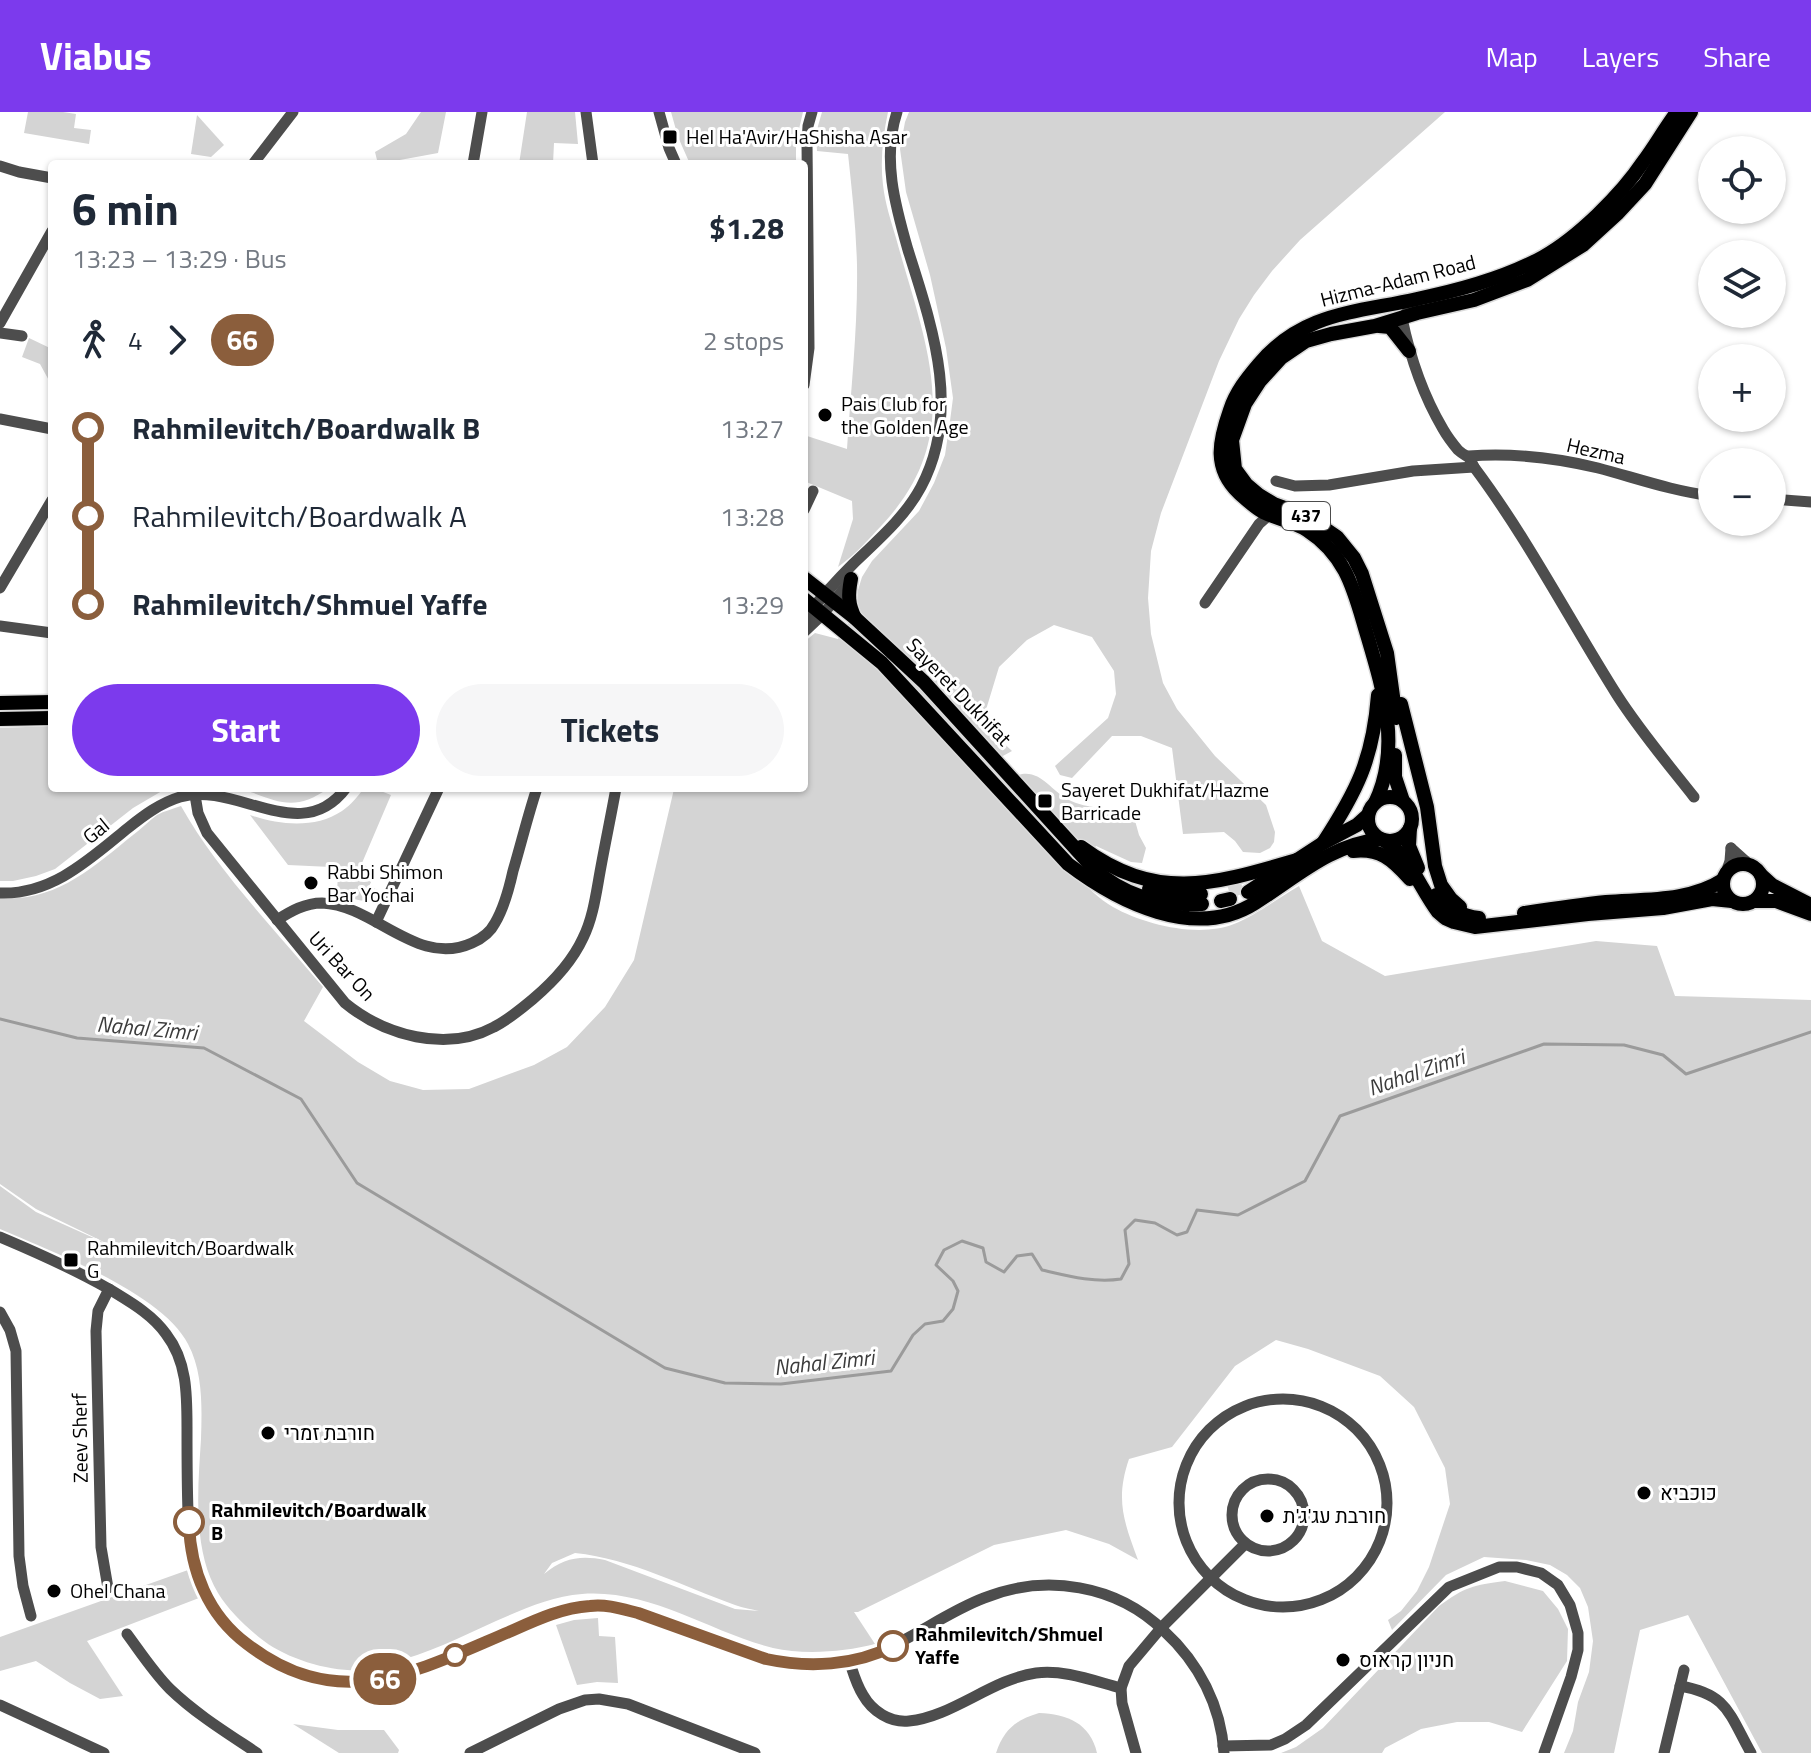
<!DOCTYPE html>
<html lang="en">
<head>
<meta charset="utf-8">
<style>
	:root { --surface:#fff; --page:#f6f6f7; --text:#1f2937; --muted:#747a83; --accent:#7c3aed }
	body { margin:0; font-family:"Titillium Web",Heebo,sans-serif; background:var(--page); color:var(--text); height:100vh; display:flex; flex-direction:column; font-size:30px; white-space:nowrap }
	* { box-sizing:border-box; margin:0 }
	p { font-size:26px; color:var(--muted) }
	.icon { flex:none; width:44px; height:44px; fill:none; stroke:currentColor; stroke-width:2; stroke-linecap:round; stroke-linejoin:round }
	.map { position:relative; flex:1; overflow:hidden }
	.drawer { position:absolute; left:48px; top:48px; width:760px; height:632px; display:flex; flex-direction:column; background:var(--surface); border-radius:8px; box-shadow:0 2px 6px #0004 }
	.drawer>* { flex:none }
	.badge { padding:0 16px; border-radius:26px; font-size:28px; line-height:52px }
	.controls { position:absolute; left:1698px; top:24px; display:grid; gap:16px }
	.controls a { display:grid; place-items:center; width:88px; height:88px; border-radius:50%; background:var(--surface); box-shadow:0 2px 6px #0004; font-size:40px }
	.map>.badge { position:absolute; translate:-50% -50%; box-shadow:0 0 0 4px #fff }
	.legs { display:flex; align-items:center; gap:12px; height:88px; padding:0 24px; font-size:26px }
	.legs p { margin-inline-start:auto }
	.overview { display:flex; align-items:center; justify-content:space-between; height:136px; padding:0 24px }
	h1 { font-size:44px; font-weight:700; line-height:60px }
	.button { display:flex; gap:16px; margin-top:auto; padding:16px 24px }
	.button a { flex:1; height:92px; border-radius:48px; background:var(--accent); color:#fff; font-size:32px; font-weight:700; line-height:92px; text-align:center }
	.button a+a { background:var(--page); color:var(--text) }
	ul { padding:0 24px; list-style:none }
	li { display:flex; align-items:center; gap:28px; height:88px; font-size:30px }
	li i { display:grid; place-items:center; width:12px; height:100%; margin:0 10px; background:currentColor }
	li i::after { content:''; width:20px; height:20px; margin:-10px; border:6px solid; border-radius:50%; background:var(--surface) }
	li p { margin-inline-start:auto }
	li:first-child i { background:linear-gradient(#0000 50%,currentColor 0) }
	li:last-child i { background:linear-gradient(currentColor 50%,#0000 0) }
	header { display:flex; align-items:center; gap:48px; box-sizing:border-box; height:112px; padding:0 40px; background:var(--accent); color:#fff }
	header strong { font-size:38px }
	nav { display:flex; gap:44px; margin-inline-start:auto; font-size:28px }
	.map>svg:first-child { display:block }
	.green { fill:#d4d4d4; fill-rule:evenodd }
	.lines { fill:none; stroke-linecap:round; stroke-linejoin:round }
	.stream { stroke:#9b9b9b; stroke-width:3 }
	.major-tunnel { stroke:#d9d9d9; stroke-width:14; stroke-dasharray:14 7; stroke-linecap:butt }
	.major-casing { stroke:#dbdbdb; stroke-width:17 }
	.minor { stroke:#4d4d4d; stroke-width:11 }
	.major { stroke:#000; stroke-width:14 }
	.line-1-casing { stroke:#fff; stroke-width:18 }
	.line-1 { stroke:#8b5e3c; stroke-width:12 }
	.poi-dot { fill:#000; stroke:#fff; stroke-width:3 }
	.stop-1-dot { fill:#fff; stroke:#8b5e3c; stroke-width:4 }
	.labels { text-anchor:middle; stroke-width:6; stroke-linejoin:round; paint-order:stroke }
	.shield { fill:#fff; stroke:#4c4c4c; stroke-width:2 }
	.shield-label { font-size:18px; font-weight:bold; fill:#000 }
	.poi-label { font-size:20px; fill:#000; stroke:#fff; text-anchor:start }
	.street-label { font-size:20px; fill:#000; stroke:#fff }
	.stop-label { font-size:20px; font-weight:bold; fill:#000; stroke:#fff; text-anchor:start }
	.water-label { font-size:22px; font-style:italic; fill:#3c3c3c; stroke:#fff }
</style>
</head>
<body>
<header>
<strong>Viabus</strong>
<nav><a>Map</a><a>Layers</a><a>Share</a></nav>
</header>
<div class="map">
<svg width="1811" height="1641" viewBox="0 0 1811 1641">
	<rect width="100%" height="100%" fill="#fff"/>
	<g class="green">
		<polygon points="28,0 63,0 76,2 74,16 91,18 89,32 24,21"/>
		<polygon points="421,0 446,0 438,41 378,52 375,40 406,22"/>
		<polygon points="527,0 575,0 578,32 554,31 553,52 519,52"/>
		<polygon points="671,0 803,0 796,30 796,52 706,52 698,50 690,52 678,25"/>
		<path d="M822,0H888C883,24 880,48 883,73C885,91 891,109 896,126C925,232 968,321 882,413C868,428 855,443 838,455L853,407L852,389L804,369V323L847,337C851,276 858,214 857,153C856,115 852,79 848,42L817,39L816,21Z"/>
		<path d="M909,0H1445L1300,128L1272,159L1254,183L1239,207L1219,249L1161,401L1151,439L1148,486L1151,522L1163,571L1177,597L1215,644L1266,693L1275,720L1274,730L1270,736L1260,741L1243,740L1235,729L1224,720L1183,722L1172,636L1141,624H1112L1072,666L1060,663L1055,654L1108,606L1116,582L1114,559L1092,525L1054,513L1027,528L999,555L985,601L994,622L1012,639L1001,645L1018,663C1039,656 1051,678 1067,687C1089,699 1111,693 1134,705L1139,723L1146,736L1142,751L1131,750L1096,734L1075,762C1086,774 1099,787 1113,795C1145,813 1199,826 1234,812C1254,804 1280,785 1299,774L1322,829L1385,864L1596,829L1657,834L1675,884L1811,888V1641H1762L1688,1503L1640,1518L1614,1641H1564L1573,1619L1578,1590L1589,1560L1593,1529L1588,1495L1580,1476L1567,1463L1550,1453L1526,1448L1484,1445L1446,1463L1392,1518L1388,1508L1401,1499L1417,1479L1429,1455L1450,1392L1445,1356L1414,1295L1380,1264L1308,1237L1276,1228L1235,1254L1172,1335L1129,1347C1115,1388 1124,1410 1138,1448L1109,1432L1066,1418L994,1433L858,1500H854L875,1532C844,1540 804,1543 773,1536C709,1520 651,1477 582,1482C552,1484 524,1497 496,1509C461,1525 427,1542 390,1551C382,1553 374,1557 366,1558C334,1561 289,1548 264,1529C247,1516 229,1499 218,1481C192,1438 198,1375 201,1327C202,1295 203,1260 188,1232C162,1181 51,1139 0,1117V1074L36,1100L114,1135L36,1097L0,1072V786C56,790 92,756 133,723C141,717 149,709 157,703C164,699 173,697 181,694C216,757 276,819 323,875L304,909L358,950L390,969L423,978L469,977L534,953L567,935L605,895L634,848L674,677L671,676H804V530L815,521L838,527L857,499L858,478L862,465L872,449L919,399L934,371L945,343L950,309L953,286L946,236L930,163L906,80L900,37L905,10ZM575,1441C632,1447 682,1474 735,1493C743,1496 752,1497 759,1499L735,1497L605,1448C580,1443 564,1446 544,1462L552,1451Z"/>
		<polygon points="197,3 224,33 211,45 191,42"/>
		<polygon points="29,226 52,237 52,274 40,252 22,245"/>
		<polygon points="52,614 52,676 167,676 133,696 55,757 36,764 13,769 0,769 0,616"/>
		<path d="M239,676H329C292,702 277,688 239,676Z"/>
		<path d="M364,676H373L391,683L362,751L376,761L369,774L380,779C371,796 352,786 337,782L338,760L331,755L288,753L250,703C279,713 315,717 342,699C351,693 358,684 364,676Z"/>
		<polygon points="188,1458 199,1486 87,1529 123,1584 100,1587 70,1571 36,1549 0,1559 0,1525"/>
		<path d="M1505,1469L1543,1479L1558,1497L1568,1517L1567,1549L1522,1620L1489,1610H1457L1421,1617L1385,1636L1382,1641H1281L1296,1635L1323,1616L1439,1494C1465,1475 1473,1473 1505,1469Z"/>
		<polygon points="598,1506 599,1524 615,1525 618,1571 597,1570 577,1573 556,1513 574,1508"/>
		<path d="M1039,1601C1067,1602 1090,1611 1097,1641H996C1004,1617 1016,1608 1039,1601Z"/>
		<polygon points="293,1612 338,1618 384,1618 399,1638 398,1641 339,1641"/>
	</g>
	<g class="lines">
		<path class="stream" d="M0,907L77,926L204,936L301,987L357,1071L665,1256L725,1271L781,1272L891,1259L913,1223L925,1212L943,1209L953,1197L958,1179L953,1169L936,1153L944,1138L962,1129L983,1136L986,1150L1004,1160L1017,1144L1032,1142L1042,1158C1068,1164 1094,1171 1121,1167L1129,1152L1125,1118L1135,1108L1155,1111L1177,1123L1187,1120L1197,1098L1238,1103L1305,1069L1340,1004L1544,932L1624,933L1663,943L1686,962L1811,920"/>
		<polyline class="major-tunnel" points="1229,779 1247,773"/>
		<defs>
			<g id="major">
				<polyline points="1379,214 1390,215 1409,239"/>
				<path d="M804,466L855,506L924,570L1095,758C1125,784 1163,794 1202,792"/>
				<path d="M851,467C848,483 848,492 855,506"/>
				<path d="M804,487L882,551L1068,752C1118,790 1195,829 1255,791C1297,765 1328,734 1380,727"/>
				<polyline points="0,591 52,590"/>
				<polyline points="1401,592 1427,695 1435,754 1441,773 1451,787 1460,795"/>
				<polyline points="1396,606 1387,541 1362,462 1354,446 1337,425 1318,412 1304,403 1274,392 1259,383 1246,372 1235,357 1232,328 1245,292 1260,269 1281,246 1306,229 1331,222 1375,214 1417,201 1474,188 1527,168 1583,133 1618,101 1645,72 1691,0"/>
				<polyline points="0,607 52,606"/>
				<polyline points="1395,643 1395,665 1403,689"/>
				<circle cx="1390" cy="707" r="22"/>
				<path d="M1375,691C1401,637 1384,580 1368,526C1355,484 1349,445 1307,418C1294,410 1277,407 1263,400C1254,395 1247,388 1239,381C1213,356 1219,329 1230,298C1236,280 1247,266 1259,252C1303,200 1355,201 1417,187C1456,179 1507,165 1543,145C1577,126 1621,83 1643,50C1655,34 1665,16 1677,0"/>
				<polyline points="1410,716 1409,734 1418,756"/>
				<path d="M1385,729C1410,745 1420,776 1438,800L1445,806L1454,810L1475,815L1588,802L1663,796L1712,787L1732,789"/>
				<path d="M1323,731C1357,679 1373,647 1378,583"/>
				<path d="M1081,735C1157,791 1215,772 1297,748"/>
				<path d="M1353,739C1380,736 1392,747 1410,767"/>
				<circle cx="1743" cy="772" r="20"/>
				<polyline points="1761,763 1772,773 1807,791"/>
				<polyline points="1149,777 1176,782 1201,782"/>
				<polyline points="1248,780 1323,731 1357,713 1368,703"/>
				<path d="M1436,783C1448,797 1461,804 1479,806"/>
				<polyline points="1221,789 1230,787"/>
				<polyline points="1754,789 1776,789 1811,802"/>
				<path d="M1524,801C1551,797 1578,793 1606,790C1645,787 1689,790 1723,768"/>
			</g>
		</defs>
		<use href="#major" class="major-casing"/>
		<g class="minor">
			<polyline points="586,0 593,52"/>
			<polyline points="659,0 669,36 676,52"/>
			<polyline points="253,52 293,0"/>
			<polyline points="473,52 482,0"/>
			<polyline points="0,54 19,60 52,66"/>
			<path d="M1419,187L1402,206C1410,245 1423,283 1443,317C1447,324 1453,332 1458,338C1468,347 1467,340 1474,355C1528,427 1569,507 1617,583C1640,619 1668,652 1694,685"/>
			<polyline points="0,211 52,119"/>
			<polyline points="0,221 22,224"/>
			<polyline points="804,273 809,236 807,31 808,14 812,0"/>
			<polyline points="0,307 52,317"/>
			<path d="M1469,344C1511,341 1557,346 1598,356C1636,366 1672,379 1712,384"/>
			<polyline points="1276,369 1295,374 1329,373 1413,359 1474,355"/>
			<polyline points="1772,387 1811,390"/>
			<polyline points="804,398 813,379"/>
			<polyline points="0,476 52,388"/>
			<polyline points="1205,491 1259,412 1268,404 1276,404"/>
			<path d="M804,507C819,488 836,469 853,452C878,428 905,405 921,375C962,298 932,214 908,138C895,93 882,46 897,0"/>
			<polyline points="0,514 52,521"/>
			<polyline points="804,520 823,502 851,468"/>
			<path d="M195,683L198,701L207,721L345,891C384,923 446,941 494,915C508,908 521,897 533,887C553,870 572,850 583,826C593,806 596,782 600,760C605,732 611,704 616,676"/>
			<polyline points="1731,736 1750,753"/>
			<polyline points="1726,761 1730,749 1731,736"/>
			<path d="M0,781C52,783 90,747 128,716C143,704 160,691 180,685C237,669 301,736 346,676"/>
			<path d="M277,808C291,799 305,791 322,791C375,793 417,856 472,831C481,827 490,821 495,811C504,796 509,777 513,759C521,732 528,703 537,676"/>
			<polyline points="376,810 439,676"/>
			<path d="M0,1125C38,1141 74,1157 109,1177C130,1190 152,1202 166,1222C187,1249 187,1282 187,1315C187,1343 187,1372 188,1400C189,1414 188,1429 191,1442C202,1496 244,1541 296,1560C377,1588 442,1548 515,1517C540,1507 564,1496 590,1494C607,1493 623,1497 638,1501C663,1510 688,1519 712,1528C749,1542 783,1555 823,1552C841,1550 860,1548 877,1541C914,1526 947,1500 984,1486C1046,1461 1117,1473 1164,1519C1199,1551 1221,1594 1224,1641"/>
			<polyline points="0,1200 10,1218 16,1239 19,1444 23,1474 31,1504"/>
			<circle cx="1283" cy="1391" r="104"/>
			<circle cx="1268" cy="1403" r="36"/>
			<polyline points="108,1476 101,1435 96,1219 98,1199 109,1177"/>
			<path d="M127,1522C141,1541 154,1561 170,1577C196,1602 227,1621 257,1641"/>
			<path d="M849,1548C853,1560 856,1572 863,1583C872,1599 890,1611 909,1609C952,1605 992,1567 1036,1561C1063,1557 1094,1569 1121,1576"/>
			<path d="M1680,1574C1728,1582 1729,1602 1751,1641"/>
			<polyline points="0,1593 104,1641"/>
			<polyline points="1223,1634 1271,1633 1285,1627 1306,1613 1449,1475 1499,1455 1517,1455 1541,1461 1558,1473 1570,1493 1578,1521 1578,1538 1571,1565 1544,1641"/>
			<polyline points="470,1641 559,1597 585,1588 599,1587 628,1592 755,1641"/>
			<polyline points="1136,1641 1122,1591 1121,1576 1129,1554 1161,1516 1245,1432"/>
			<polyline points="1664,1641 1684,1558"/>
		</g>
		<use href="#major" class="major"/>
	</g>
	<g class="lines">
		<defs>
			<path id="line-1" d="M189,1410C190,1458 208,1503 247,1532C339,1603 417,1559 509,1520C536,1508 561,1496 590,1494C607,1492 622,1497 638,1501L766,1547C808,1556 855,1554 893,1534"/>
		</defs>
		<use href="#line-1" class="line-1-casing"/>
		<use href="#line-1" class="line-1"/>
	</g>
	<g class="poi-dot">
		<rect x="662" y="17" width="16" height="16" rx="4"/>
		<circle cx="825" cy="303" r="8"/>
		<rect x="1037" y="681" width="16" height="16" rx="4"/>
		<circle cx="311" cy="771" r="8"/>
		<rect x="63" y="1140" width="16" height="16" rx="4"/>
		<circle cx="268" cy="1321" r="8"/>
		<circle cx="1644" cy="1381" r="8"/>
		<circle cx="1267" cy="1404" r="8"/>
		<circle cx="54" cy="1479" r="8"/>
		<circle cx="1343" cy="1548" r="8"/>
	</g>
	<g class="stop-1-dot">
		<circle cx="189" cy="1410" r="14"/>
		<circle cx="893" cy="1534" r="14"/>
		<circle cx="455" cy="1543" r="10"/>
	</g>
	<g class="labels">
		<rect class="shield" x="1282" y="390" width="48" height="28" rx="6"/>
		<g class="shield-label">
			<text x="1306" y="410">437</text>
		</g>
		<g class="poi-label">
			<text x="686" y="32">Hel Ha'Avir/HaShisha Asar</text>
			<text x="841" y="299">Pais Club for<tspan x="841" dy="23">the Golden Age</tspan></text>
			<text x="1061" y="685">Sayeret Dukhifat/Hazme<tspan x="1061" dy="23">Barricade</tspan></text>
			<text x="327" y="767">Rabbi Shimon<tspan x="327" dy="23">Bar Yochai</tspan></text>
			<text x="87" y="1143">Rahmilevitch/Boardwalk<tspan x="87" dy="23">G</tspan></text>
			<text x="284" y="1328">חורבת זמרי</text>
			<text x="1660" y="1388">כוכביא</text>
			<text x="1283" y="1411">חורבת עג'ג'ת</text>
			<text x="70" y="1486">Ohel Chana</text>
			<text x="1359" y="1555">חניון קראוס</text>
		</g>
		<g class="street-label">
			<text transform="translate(1398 169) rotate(-14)" y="7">Hizma-Adam Road</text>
			<text transform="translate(1596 339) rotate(13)" y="7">Hezma</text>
			<text transform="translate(959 580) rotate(46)" y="7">Sayeret Dukhifat</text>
			<text transform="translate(96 719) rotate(-39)" y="7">Gal</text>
			<text transform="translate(342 854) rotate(47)" y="7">Uri Bar On</text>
			<text transform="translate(80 1326) rotate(-91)" y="7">Zeev Sherf</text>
		</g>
		<g class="stop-label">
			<text x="211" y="1405">Rahmilevitch/Boardwalk<tspan x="211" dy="23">B</tspan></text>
			<text x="915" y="1529">Rahmilevitch/Shmuel<tspan x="915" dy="23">Yaffe</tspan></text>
		</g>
		<g class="water-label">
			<text transform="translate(147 916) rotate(5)" y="8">Nahal Zimri</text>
			<text transform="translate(1416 960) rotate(-19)" y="8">Nahal Zimri</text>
			<text transform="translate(824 1250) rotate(-6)" y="8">Nahal Zimri</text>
		</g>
	</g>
</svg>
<div class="controls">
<a><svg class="icon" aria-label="locate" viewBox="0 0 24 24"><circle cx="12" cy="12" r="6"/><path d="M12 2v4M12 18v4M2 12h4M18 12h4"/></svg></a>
<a><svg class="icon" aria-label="layers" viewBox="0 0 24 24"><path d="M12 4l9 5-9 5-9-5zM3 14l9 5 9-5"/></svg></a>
<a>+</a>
<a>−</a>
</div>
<b class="badge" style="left:385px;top:1567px;background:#8b5e3c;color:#fff">66</b>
<section class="drawer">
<div class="overview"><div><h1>6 min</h1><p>13:23 – 13:29 · Bus</p></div><b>$1.28</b></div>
<div class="legs"><svg class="icon" aria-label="walk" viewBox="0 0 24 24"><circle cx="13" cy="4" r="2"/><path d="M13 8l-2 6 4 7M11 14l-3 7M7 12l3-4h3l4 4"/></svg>4<svg class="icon" aria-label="forward" viewBox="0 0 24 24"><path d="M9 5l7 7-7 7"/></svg><b class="badge" style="background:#8b5e3c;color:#fff">66</b><p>2 stops</p></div>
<ul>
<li><i style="color:#8b5e3c"></i><b>Rahmilevitch/Boardwalk B</b><p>13:27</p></li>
<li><i style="color:#8b5e3c"></i><span>Rahmilevitch/Boardwalk A</span><p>13:28</p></li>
<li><i style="color:#8b5e3c"></i><b>Rahmilevitch/Shmuel Yaffe</b><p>13:29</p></li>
</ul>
<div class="button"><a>Start</a><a>Tickets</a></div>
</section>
</div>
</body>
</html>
